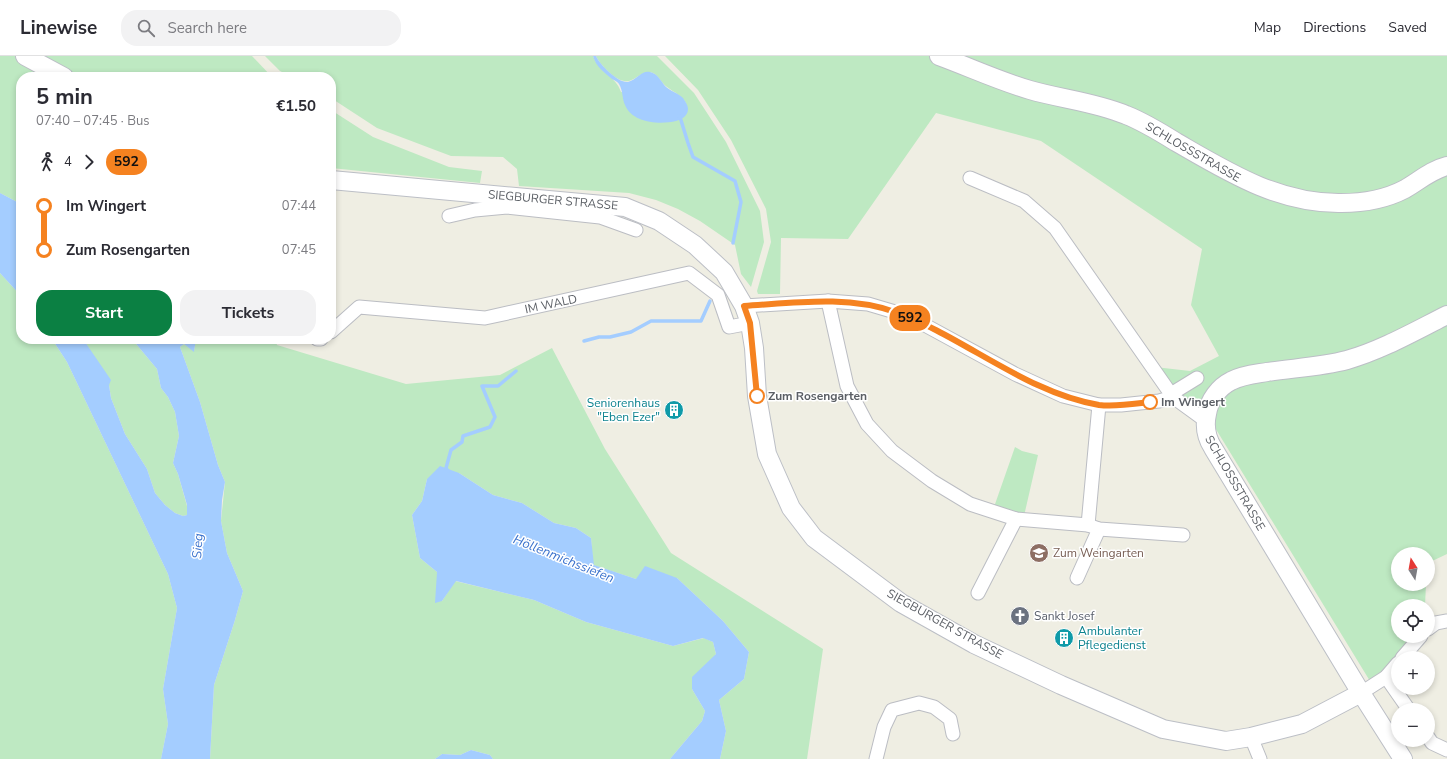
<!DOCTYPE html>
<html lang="en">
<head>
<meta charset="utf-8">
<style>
	:root { --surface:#fff; --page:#f2f2f3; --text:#2b2b33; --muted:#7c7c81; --line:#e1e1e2; --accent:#0b8043 }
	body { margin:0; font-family:"Nunito Sans",sans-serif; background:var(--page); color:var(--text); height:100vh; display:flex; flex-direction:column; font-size:15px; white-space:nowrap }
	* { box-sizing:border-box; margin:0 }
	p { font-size:13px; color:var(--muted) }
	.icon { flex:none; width:22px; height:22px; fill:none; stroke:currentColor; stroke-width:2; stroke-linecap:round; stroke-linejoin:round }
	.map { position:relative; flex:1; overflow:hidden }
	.details { position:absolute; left:16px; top:16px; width:320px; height:272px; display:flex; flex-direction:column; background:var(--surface); border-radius:16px; box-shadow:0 2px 6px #0003 }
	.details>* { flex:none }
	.badge { padding:0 8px; border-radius:13px; font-size:14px; line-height:26px }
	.needle { width:26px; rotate:349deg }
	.buttons { position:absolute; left:1391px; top:491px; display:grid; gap:8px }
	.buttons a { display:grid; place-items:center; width:44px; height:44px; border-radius:50%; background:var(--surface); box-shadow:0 2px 6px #0003; font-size:20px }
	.map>.badge { position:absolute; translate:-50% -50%; box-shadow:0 0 0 2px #fff }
	.legs { display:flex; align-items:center; gap:6px; height:44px; padding:0 20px; font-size:13px }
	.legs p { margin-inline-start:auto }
	.headline { display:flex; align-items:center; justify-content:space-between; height:68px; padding:0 20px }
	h1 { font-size:22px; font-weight:700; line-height:30px }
	.primary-button { display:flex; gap:8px; margin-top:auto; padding:8px 20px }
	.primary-button a { flex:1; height:46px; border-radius:16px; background:var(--accent); color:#fff; font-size:16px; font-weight:700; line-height:46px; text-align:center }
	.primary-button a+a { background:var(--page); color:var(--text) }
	ul { padding:0 20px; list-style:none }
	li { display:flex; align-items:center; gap:14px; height:44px; font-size:15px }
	li i { display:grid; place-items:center; width:6px; height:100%; margin:0 5px; background:currentColor }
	li i::after { content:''; width:10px; height:10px; margin:-5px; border:3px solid; border-radius:50%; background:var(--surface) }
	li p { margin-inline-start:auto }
	li:first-child i { background:linear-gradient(#0000 50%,currentColor 0) }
	li:last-child i { background:linear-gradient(currentColor 50%,#0000 0) }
	header { display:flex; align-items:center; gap:24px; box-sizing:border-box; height:56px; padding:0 20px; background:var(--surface); border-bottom:1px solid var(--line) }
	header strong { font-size:19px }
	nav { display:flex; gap:22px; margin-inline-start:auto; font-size:14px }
	.search { width:280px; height:36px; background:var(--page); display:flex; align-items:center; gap:10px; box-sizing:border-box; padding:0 14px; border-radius:16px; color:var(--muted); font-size:15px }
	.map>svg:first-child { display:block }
	.green { fill:#bee9c2 }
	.water { fill:#a4cdff }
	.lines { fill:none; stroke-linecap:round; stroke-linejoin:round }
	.stream { stroke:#a4cdff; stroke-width:3.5 }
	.street-casing { stroke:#bbbdc3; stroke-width:15 }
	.secondary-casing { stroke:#bcbfc6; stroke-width:20 }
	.street { stroke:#fff; stroke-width:13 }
	.secondary { stroke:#fff; stroke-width:18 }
	.line-1-casing { stroke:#fff; stroke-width:9 }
	.line-1 { stroke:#f58220; stroke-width:6 }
	.stop-1-dot { fill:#fff; stroke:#f58220; stroke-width:2 }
	.labels { text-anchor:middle; stroke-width:3; stroke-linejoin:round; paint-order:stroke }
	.street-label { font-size:12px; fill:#5b5f65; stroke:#fff }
	.stop-label { font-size:12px; font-weight:bold; fill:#5b5f65; stroke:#fff; text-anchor:start }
	.culture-label { font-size:12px; fill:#0d838f; stroke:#fff; text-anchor:end }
	.education-label { font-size:12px; fill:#785e54; stroke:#fff; text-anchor:start }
	.worship-label { font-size:12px; fill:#5b616d; stroke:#fff; text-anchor:start }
	.water-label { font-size:13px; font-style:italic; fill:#3c73cd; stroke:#fff }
</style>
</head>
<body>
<header>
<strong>Linewise</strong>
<div class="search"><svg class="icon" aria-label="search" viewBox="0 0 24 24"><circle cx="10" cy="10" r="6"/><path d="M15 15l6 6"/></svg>Search here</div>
<nav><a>Map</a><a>Directions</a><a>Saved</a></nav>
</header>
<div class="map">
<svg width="1447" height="703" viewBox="0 0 1447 703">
	<rect width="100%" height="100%" fill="#efeee3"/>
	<g class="green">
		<polygon points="0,0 24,0 58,21 21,21 21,148 0,137"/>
		<polygon points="29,0 252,0 272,21 64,21"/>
		<path d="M265,0H593C599,17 616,20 621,36L686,47C681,39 675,37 667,31C661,27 657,16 649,16C642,16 636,23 629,25C618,28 600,9 596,0H657L694,37L726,86L760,155L764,186L751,231L741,218L735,189L700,165L678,153L656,144L629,137L519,130L517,113L503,101L451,100L377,72L331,42V21H292L280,15Z"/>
		<polygon points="665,0 1447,0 1447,498 1428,507 1428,498 1398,498 1398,528 1426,528 1425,550 1398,550 1398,580 1411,580 1373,630 1206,357 1174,335 1155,311 1190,315 1219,300 1191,249 1202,193 1041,85 936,57 848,183 781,182 780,238 758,238 757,235 771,186 766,153 731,84 698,34"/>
		<polygon points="331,54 373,81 449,111 482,115 480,127 331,112"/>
		<polygon points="0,217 21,240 21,283 52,283 67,306 168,518 177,552 163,633 168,668 161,703 0,703"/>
		<polygon points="83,283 132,283 157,313 161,332 168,341 175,356 179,380 173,407 178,418 187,450 187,459 183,460 175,457 165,449 155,437 147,413 125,378 111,342 109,329 95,302"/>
		<polygon points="196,283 275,283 277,289 406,328 500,319 552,292 605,393 671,497 823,593 807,703 720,703 726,675 719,644 744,623 749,596 723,565 677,522 636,523 593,509 591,482 576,472 554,467 522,447 493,439 459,417 427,423 422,445 412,459 420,502 437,516 442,545 455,525 534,544 586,566 673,590 704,582 713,586 716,598 692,633 705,655 702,665 670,703 493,703 490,699 471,694 460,699 442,698 435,703 210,703 214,629 235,564 243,535 227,497 221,465 225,426 218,409 200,346 180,291 184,288 194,295"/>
		<polygon points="1015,391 1022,395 1038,399 1024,460 994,451"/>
	</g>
	<g class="water">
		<path d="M593,0H596C600,9 618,27 628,26C636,24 642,14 650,16C657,17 661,25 665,30C670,35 678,37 683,42C685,45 688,49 688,53C688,60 682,63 676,65C660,69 632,67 625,49C622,43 623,34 619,28C618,26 614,24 612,23C604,16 596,11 593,0Z"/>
		<polygon points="0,137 21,148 21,240 0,217"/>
		<polygon points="52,283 83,283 111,324 109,329 111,342 125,378 147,413 155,437 165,449 175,457 183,460 187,459 187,449 178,418 173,407 179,380 175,356 168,341 161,332 157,313 132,283 196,283 194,296 184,288 180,291 200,346 218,409 225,426 222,444 221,465 227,497 243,535 235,564 214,629 210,703 161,703 168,668 163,633 177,552 168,518 67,306"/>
		<polygon points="440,410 459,417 493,439 522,447 554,467 576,472 591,482 594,509 636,523 645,510 677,522 723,565 749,596 744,623 719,644 726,675 720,703 670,703 702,665 705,655 692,633 692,621 716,598 713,586 703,582 673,590 586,566 534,544 456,525 442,545 435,547 437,516 420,502 412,459 422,445 427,423"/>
		<polygon points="471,694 490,699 493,703 435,703 442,698 460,699"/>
	</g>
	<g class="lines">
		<g class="stream">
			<polyline points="679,60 680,61 688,87 693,101 735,125 741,146 733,187"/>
			<polyline points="584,285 599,281 610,281 631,276 651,265 701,265 710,245"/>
			<polyline points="448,415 446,412 451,394 462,386 463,380 490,371 495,361 482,330 498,330 516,315"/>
		</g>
		<defs>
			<g id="street">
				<polyline points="970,122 1024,145 1055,172 1173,341"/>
				<polyline points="449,160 475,154 507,151 600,161 636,174"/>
				<polyline points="828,245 847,330 867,368 892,395 932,425 970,448 1016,463 1088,469 1099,349"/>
				<polyline points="744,250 828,245 868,248 895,256 923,268 1015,318 1063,340 1099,349 1121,349 1159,345 1173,341 1206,365"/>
				<polyline points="331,276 359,251 485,262 689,217 718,239 729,271 750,267"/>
				<polyline points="317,283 321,283"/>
				<polyline points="1171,338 1197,322"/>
				<polyline points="1088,469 1099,473 1183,479"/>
				<polyline points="1077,522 1099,473"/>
				<polyline points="978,537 1016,463"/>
				<polyline points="1428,573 1436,567 1447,565"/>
				<polyline points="1402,602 1421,580"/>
				<polyline points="1386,621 1409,654"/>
				<polyline points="1361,637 1386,621 1398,607"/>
				<polyline points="1251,681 1260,703"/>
				<polyline points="1428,681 1432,687 1447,694"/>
				<polyline points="876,703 884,671 892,654 919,647 934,651 950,663 953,678"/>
			</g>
			<g id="secondary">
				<polyline points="25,0 64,21"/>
				<path d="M939,0C969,11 999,25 1030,34C1061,43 1095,46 1126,59C1144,66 1160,76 1176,86C1228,116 1279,148 1341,147C1362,147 1386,143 1405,133C1419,125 1431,114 1447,110"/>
				<polyline points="331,124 625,151 659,165 695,189 724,216 744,250 750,267 754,292 757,340 767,398 791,452 814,482 901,547 974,588 1061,629 1163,673 1226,685 1251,681 1302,668 1361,637"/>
				<path d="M1403,703L1361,637L1213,392C1206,381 1204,371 1207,358C1209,344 1219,331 1231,325C1242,319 1255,318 1267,316C1293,312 1321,311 1347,304C1382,294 1415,275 1447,259"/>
			</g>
		</defs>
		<use href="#street" class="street-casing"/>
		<use href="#secondary" class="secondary-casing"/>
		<use href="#street" class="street"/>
		<use href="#secondary" class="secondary"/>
	</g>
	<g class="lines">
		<defs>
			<path id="line-1" d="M757,340L750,267L744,250C794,247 847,239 895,256C963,280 1026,337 1099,349C1116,351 1133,348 1150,346"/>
		</defs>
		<use href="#line-1" class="line-1-casing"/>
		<use href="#line-1" class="line-1"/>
	</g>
	<defs>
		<symbol id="building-disc" viewBox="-11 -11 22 22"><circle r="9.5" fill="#0f9aa8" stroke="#fff"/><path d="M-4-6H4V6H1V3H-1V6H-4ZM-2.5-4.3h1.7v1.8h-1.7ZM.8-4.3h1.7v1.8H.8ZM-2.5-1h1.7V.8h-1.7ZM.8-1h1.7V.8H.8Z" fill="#fff"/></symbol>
		<symbol id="school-disc" viewBox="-11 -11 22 22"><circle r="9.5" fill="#8d6e63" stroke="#fff"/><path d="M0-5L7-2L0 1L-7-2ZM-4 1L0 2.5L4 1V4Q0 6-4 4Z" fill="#fff"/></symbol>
		<symbol id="church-disc" viewBox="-11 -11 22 22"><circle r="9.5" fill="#6b7280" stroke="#fff"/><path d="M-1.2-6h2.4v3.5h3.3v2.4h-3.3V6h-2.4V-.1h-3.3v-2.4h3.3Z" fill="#fff"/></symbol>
	</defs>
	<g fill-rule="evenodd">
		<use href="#building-disc" x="663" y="343" width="22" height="22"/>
		<use href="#school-disc" x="1028" y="486" width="22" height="22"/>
		<use href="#church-disc" x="1009" y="549" width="22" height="22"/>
		<use href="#building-disc" x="1053" y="571" width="22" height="22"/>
	</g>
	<g class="stop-1-dot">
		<circle cx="757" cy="340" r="7"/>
		<circle cx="1150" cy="346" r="7"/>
	</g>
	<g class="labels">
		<g class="street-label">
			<text transform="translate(1193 96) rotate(30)" y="4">SCHLOSSSTRASSE</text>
			<text transform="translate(553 144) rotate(5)" y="4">SIEGBURGER STRASSE</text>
			<text transform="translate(551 248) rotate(-12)" y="4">IM WALD</text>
			<text transform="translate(1235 427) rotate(60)" y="4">SCHLOSSSTRASSE</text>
			<text transform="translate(945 568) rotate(29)" y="4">SIEGBURGER STRASSE</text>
		</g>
		<g class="stop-label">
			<text x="768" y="344">Zum Rosengarten</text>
			<text x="1161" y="350">Im Wingert</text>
		</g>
		<g class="culture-label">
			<text x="660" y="351">Seniorenhaus<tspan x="660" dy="14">"Eben Ezer"</tspan></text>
			<text x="1078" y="579" text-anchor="start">Ambulanter<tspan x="1078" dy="14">Pflegedienst</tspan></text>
		</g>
		<g class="education-label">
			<text x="1053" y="501">Zum Weingarten</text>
		</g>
		<g class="worship-label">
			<text x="1034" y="564">Sankt Josef</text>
		</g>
		<g class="water-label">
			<text transform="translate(197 490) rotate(-86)" y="5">Sieg</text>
			<text transform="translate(564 502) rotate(22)" y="5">Höllenmichssiefen</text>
		</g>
	</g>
</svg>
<div class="buttons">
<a><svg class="needle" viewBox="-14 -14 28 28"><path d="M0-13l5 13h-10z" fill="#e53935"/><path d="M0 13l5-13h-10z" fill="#7c7c81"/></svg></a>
<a><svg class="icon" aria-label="locate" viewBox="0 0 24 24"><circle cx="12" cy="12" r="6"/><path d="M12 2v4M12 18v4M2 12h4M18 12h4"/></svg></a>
<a>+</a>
<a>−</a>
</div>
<b class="badge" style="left:910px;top:262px;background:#f58220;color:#111">592</b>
<section class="details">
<div class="headline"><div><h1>5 min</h1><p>07:40 – 07:45 · Bus</p></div><b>€1.50</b></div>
<div class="legs"><svg class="icon" aria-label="walk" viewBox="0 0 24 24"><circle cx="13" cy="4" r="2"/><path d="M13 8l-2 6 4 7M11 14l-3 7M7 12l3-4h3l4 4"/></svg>4<svg class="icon" aria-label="forward" viewBox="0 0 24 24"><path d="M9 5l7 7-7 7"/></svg><b class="badge" style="background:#f58220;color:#111">592</b></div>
<ul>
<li><i style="color:#f58220"></i><b>Im Wingert</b><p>07:44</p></li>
<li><i style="color:#f58220"></i><b>Zum Rosengarten</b><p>07:45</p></li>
</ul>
<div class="primary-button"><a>Start</a><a>Tickets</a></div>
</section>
</div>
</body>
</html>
